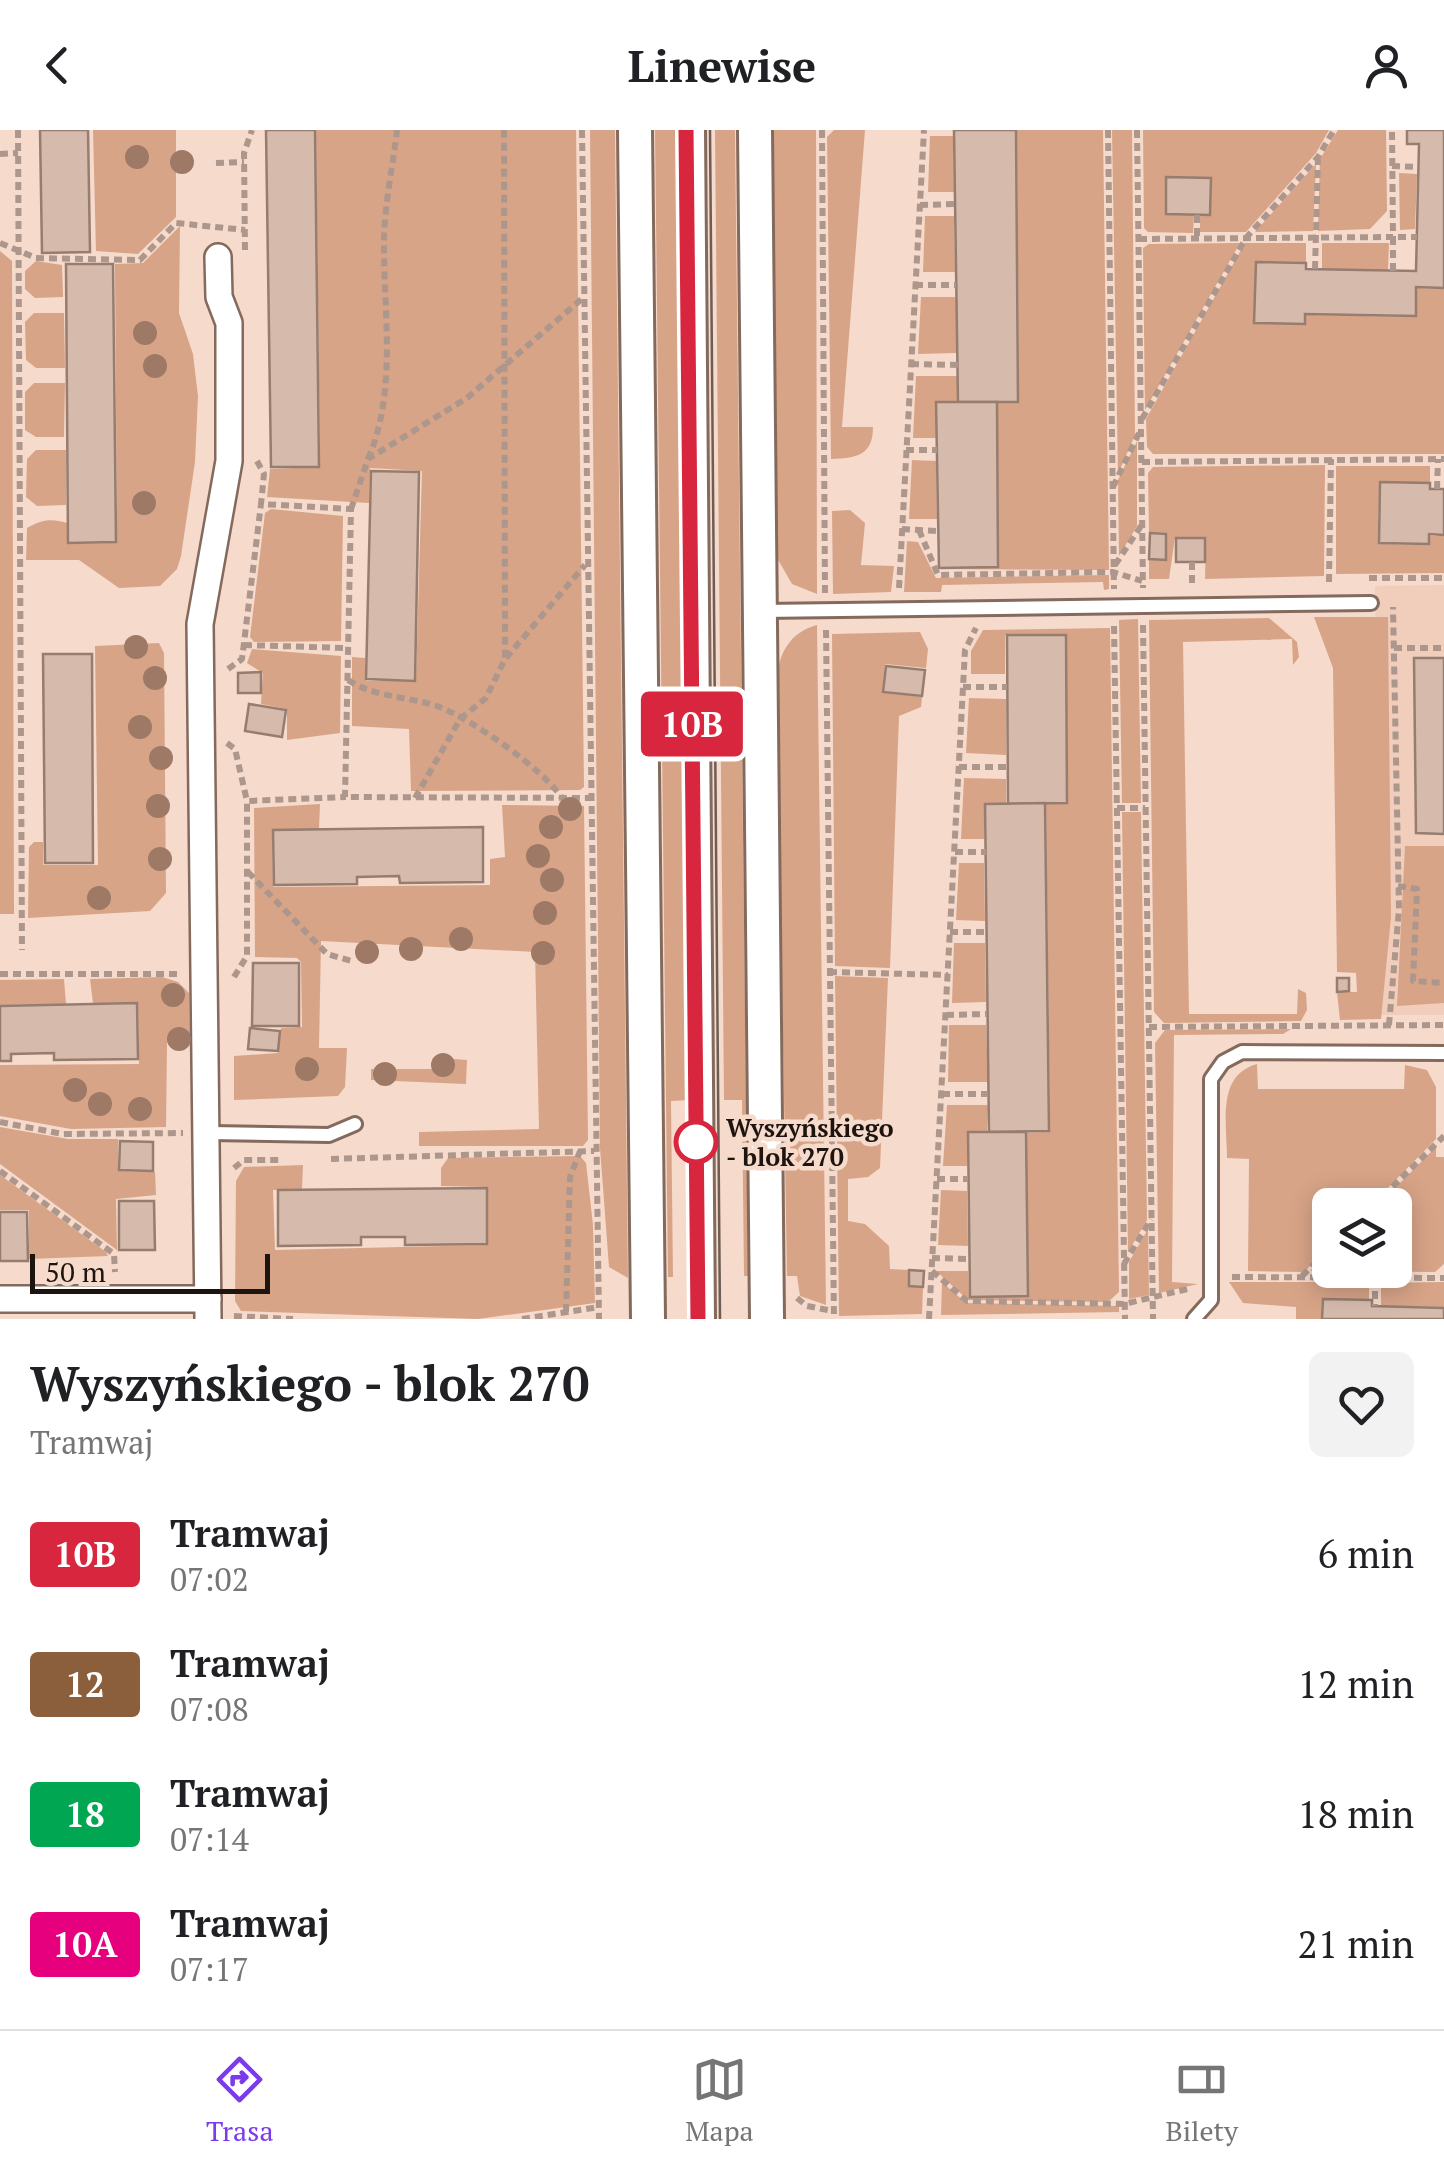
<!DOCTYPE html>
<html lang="pl">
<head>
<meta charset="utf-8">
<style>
	:root { --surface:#fff; --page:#f2f2f2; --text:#202124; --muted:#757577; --line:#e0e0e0; --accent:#7c3aed }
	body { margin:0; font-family:"PT Serif",serif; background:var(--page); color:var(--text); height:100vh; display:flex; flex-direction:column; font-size:38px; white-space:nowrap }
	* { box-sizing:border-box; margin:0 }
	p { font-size:32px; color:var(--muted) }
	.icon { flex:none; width:55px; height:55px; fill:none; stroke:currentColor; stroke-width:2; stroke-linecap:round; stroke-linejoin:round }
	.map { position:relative; height:1189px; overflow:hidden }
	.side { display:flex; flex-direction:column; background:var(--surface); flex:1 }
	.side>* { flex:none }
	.badge { padding:0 20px; border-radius:8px; font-size:35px; line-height:65px }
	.buttons { position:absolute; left:1312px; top:1058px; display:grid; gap:20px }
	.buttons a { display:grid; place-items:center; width:100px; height:100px; border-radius:15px; background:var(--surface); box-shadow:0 5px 25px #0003; font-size:50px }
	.scale { position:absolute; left:30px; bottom:25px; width:240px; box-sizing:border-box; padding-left:10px; border:5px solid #1d140f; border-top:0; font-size:28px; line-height:35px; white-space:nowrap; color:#1d140f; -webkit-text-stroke:8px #f6dacb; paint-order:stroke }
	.map>.badge { position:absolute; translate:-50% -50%; box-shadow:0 0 0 5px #fff }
	.round { display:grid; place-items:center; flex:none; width:105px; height:105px; border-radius:15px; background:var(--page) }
	.head { display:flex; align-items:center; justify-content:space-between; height:170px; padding:0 30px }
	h1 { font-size:48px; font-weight:700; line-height:75px }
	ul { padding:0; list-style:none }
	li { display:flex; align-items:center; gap:30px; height:130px; padding:0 30px }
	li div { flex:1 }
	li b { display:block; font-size:38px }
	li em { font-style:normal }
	li .badge { min-width:110px; font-weight:700; text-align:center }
	header { display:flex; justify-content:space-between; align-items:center; height:130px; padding:0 30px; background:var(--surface); font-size:45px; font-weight:700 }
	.tab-bar { display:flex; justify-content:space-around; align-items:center; height:140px; border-top:2px solid var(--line); background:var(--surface); font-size:28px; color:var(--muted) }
	.tab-bar a { display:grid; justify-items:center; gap:5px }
	.tab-bar .active { color:var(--accent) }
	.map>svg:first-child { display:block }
	.built { fill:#f1cdbb }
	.green { fill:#d8a488 }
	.building { fill:#d6bbad; stroke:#967d6f; stroke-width:2.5 }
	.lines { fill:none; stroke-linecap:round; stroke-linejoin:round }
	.service-casing { stroke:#836a5d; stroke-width:18 }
	.minor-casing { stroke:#836a5d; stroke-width:30 }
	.tertiary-casing { stroke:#836a5d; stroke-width:38 }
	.path { stroke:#ad978c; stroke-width:6; stroke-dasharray:8 5; stroke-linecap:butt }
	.service { stroke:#fff; stroke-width:12 }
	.minor { stroke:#fff; stroke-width:25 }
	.tertiary { stroke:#fff; stroke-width:32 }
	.tram { stroke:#6d5d55; stroke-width:2.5 }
	.tree { fill:#9e7a66 }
	.line-casing { stroke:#fff; stroke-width:22 }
	.line { stroke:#d7263d; stroke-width:15 }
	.stop-dot { fill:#fff; stroke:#d7263d; stroke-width:5 }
	.labels { text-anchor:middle; stroke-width:9; stroke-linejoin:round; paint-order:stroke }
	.stop-label { font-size:25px; font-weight:bold; fill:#1d140f; stroke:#f6dacb; text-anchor:start }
</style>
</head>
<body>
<header><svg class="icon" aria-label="back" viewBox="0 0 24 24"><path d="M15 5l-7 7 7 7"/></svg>Linewise<svg class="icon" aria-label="person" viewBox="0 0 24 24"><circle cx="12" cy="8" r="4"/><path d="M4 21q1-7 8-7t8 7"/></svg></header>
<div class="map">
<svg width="1444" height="1189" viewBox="0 0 1444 1189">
	<rect width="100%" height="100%" fill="#f6dacb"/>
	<polygon class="built" points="1444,455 1444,885 1380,885 1375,456"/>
	<g class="green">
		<polygon points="93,0 176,0 176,87 138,124 96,121"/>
		<polygon points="316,0 576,0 584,657 580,660 411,661 409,599 352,596 352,527 365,528 366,551 416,551 422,341 370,338 369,373 267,367 270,339 320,337"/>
		<polygon points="590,0 615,0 628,1148 609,1137 600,1018"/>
		<polygon points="655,0 681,0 689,970 671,971 673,1147 668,1147"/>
		<polygon points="715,0 735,0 748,1146 744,1146 742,970 724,970"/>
		<polygon points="772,0 816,0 817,464 792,454 777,428"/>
		<path d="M834,0H865L842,297H873C873,326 856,328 831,329L827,7Z"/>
		<polygon points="1017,0 1103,0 1109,440 938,439 999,437 997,273 1019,271"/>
		<polygon points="1112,0 1132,0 1135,305 1118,344"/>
		<polygon points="1143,0 1329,0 1316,23 1246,102 1200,102 1200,86 1211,85 1211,48 1166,47 1165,84 1194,85 1193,103 1148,102 1144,98"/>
		<polygon points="1338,0 1386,0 1387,81 1370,99 1318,101 1320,29"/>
		<polygon points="930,6 953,6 954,62 928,62"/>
		<polygon points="1316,34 1313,101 1255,102"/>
		<polygon points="1399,43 1417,44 1415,99 1400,100"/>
		<polygon points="925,86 954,86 955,142 923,142"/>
		<path d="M180,96L179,183L193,224L198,266L195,332L181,426L177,439L160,456L119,458L79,430H26L27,398C41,390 51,388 67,393V414L117,413L115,134L143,133Z"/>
		<polygon points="1240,113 1145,280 1143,118 1149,114"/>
		<polygon points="1245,113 1306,113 1306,132 1255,131 1255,194 1304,194 1306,185 1416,187 1417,158 1444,159 1444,324 1153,324 1147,317 1146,289"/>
		<polygon points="1322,113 1389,113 1388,140 1322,139"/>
		<polygon points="0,121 12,131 14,784 0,784"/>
		<polygon points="36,131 62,135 63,167 35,168 25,159 25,141"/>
		<polygon points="921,167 956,167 956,223 918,224"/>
		<polygon points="34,183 64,183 65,238 36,238 26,230 25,192"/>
		<polygon points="916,246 957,246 957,271 936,272 936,308 913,308"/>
		<polygon points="34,253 65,253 64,307 36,307 25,300 25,262"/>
		<polygon points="1137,311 1137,396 1119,426 1118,350"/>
		<polygon points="36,320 66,320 66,375 37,376 26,367 27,329"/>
		<polygon points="912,330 936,331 937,389 909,389"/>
		<polygon points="1325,335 1324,446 1205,449 1206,407 1175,407 1169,449 1149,449 1149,430 1166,429 1167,403 1149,402 1148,343 1153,337"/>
		<polygon points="1336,336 1430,336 1430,352 1379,352 1378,414 1429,415 1430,406 1444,406 1444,443 1336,444"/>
		<polygon points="271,379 343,386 341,511 254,512 250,507 265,383"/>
		<polygon points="850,380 865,393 861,435 894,436 891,462 833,464 832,381"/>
		<polygon points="907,411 918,412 936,448 1109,445 1109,459 1104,460 1103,452 942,455 941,462 904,462"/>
		<polygon points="1314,487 1388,487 1391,787 1381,889 1340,890 1337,862 1357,862 1356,843 1337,842 1333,538"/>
		<polygon points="1269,488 1297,512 1299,527 1293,535 1292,509 1183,512 1189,884 1297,884 1298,859 1306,863 1307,880 1301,891 1164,893 1154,882 1149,490"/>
		<polygon points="1138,489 1141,673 1122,673 1119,490"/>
		<path d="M817,495L826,1175L800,1166L797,1146H787L777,550C778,524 790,502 817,495Z"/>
		<polygon points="1110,498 1119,1162 1108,1172 968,1170 936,1141 968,1141 969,1168 1028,1166 1026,1003 1050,1002 1046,674 1068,673 1066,505 1005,505 1005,544 971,544 971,521 983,500"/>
		<polygon points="920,502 928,519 926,538 885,534 882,562 922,567 921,577 899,586 890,838 835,836 832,504"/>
		<polygon points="159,513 164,523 166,763 150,781 28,788 29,717 34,712 43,712 43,735 98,735 95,516"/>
		<polygon points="252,519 341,526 340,603 287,610 287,579 261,574 263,543 247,533"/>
		<polygon points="969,568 1006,569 1006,625 966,623"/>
		<polygon points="964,648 1006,649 1006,673 985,673 984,709 961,709"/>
		<polygon points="320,674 319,699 272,699 273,757 490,755 490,729 505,727 502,675 584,676 588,1010 583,1016 419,1016 419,1002 539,999 535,822 321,811 319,918 347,918 345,957 338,966 234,970 234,926 278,923 281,898 302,897 301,832 297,828 255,827 254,678"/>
		<polygon points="1122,682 1141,682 1147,1090 1128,1122"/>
		<polygon points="1405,716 1444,716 1444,873 1397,876"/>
		<polygon points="959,733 984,733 985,791 956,790"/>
		<polygon points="954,813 985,813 986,872 952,873"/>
		<polygon points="835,846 888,848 880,1038 868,1047 848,1049 848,1091 865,1094 889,1116 890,1139 909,1140 908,1156 923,1157 922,1184 839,1186"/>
		<polygon points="162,847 178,852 189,863 190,913 167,913 166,997 71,999 0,986 0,935 139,934 138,873 93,873 90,849"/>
		<polygon points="64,849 66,874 0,875 0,850"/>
		<polygon points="949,895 986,895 988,952 948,952"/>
		<polygon points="1291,899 1283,904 1174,905 1172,1152 1198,1154 1159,1163 1155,913 1165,900"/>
		<polygon points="439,928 467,930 466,954 371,950 371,939 438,939"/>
		<path d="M1257,934L1258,959H1404L1405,935L1427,940L1436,957V1009L1371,1075H1330V1116L1304,1142L1248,1141L1249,1029L1227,1028C1227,994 1216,945 1257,934Z"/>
		<polygon points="947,975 988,975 987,1001 967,1003 967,1036 943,1036"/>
		<polygon points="0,997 68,1009 118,1009 118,1041 155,1042 156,1065 116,1069 117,1120 0,1034"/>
		<polygon points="1436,1017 1436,1027 1444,1027 1444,1134 1435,1142 1310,1141 1330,1122 1330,1140 1395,1140 1395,1075 1378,1075"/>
		<polygon points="580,1026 586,1033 593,1095 595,1173 478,1189 241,1181 235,1171 236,1051 244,1037 303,1035 302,1059 273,1060 275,1120 487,1115 487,1057 441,1056 441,1038 448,1028"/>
		<polygon points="0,1045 106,1122 108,1126 29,1129 29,1080 0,1080"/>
		<polygon points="941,1060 967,1061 968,1116 938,1115"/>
		<polygon points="1148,1099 1149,1165 1129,1169 1129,1132"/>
		<polygon points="942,1152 966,1173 1119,1176 1119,1182 941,1185"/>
		<polygon points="1229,1152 1369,1152 1369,1169 1322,1169 1321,1189 1296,1189 1296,1177 1243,1173"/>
		<polygon points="1444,1152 1444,1177 1381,1176 1381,1153"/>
	</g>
	<g class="building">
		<polygon points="40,0 88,0 90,122 42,123"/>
		<polygon points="266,0 315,0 319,337 271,337"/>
		<polygon points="954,0 1016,0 1018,272 958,272"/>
		<polygon points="1407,0 1444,0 1444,158 1416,157 1416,186 1305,184 1305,194 1254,193 1256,132 1306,133 1306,139 1416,141 1419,14 1407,14"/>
		<polygon points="1166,47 1211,48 1210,85 1166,84"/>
		<polygon points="66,134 113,134 116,412 68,413"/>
		<polygon points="936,272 997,272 998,437 939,438"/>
		<polygon points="371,341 419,342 415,551 366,549"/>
		<polygon points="1380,352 1430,353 1430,359 1444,359 1444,405 1429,404 1429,414 1379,413"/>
		<polygon points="1150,403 1166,404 1166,430 1149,429"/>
		<rect x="1176" y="408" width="29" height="24"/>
		<polygon points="1007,505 1066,505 1067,673 1008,674"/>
		<polygon points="43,524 92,524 93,733 45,733"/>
		<polygon points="1414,528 1444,528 1444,704 1416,703"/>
		<polygon points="886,536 925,540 922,566 883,562"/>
		<polygon points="261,542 261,563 238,563 238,543"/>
		<polygon points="249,574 286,580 282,607 245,601"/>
		<polygon points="1045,673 1049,1001 989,1002 985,674"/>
		<polygon points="483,697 483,752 400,753 399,746 357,747 357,754 274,755 273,700"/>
		<polygon points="253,833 299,833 299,896 252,896"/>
		<polygon points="1337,848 1349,848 1349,861 1337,862"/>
		<polygon points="137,873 138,929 54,930 54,923 11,924 11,931 0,931 0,876"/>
		<polygon points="250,898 280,901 278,921 248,919"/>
		<polygon points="968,1002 1026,1002 1028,1166 970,1167"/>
		<polygon points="120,1011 153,1012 153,1041 119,1040"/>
		<polygon points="487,1058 487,1114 405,1115 405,1107 361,1107 361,1115 278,1116 278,1060"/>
		<polygon points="119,1071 154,1071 155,1120 119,1120"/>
		<polygon points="0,1082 27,1082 28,1131 0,1131"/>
		<polygon points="909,1140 924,1141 923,1157 909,1156"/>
		<polygon points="1323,1169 1372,1170 1372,1176 1444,1178 1444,1189 1322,1189"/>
	</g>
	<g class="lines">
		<defs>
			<g id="service">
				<polyline points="698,0 708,1189"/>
				<polyline points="761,481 1371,473"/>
				<polyline points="210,1003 329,1005 355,994"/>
				<polyline points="1194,1189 1211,1170 1211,949 1223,932 1242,922 1444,923"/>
			</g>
			<g id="minor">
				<polyline points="0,1169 208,1169"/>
				<polyline points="208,1189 200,494 229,331 229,193 219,167 218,127"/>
			</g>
			<g id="tertiary">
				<polyline points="635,0 648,1189"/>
				<polyline points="755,0 767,1189"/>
			</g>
		</defs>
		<use href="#service" class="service-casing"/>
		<use href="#minor" class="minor-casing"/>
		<use href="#tertiary" class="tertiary-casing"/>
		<g class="path">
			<polyline points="18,0 22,820"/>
			<polyline points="582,0 599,1189"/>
			<polyline points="822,0 825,463"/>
			<polyline points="1108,0 1114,459"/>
			<polyline points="1137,0 1143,458"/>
			<polyline points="0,24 18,23"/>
			<polyline points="216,33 244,32"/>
			<polyline points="1392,36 1418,37"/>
			<polyline points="920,75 955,74"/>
			<polyline points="1197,85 1197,108"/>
			<polyline points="1139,109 1393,107 1392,0"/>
			<polyline points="0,113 36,128 140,130 176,93 245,100"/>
			<polyline points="245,120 244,23 252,0"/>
			<polyline points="1315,139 1318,29"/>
			<polyline points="1393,141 1393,107 1417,107"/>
			<polyline points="915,155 956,155"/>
			<polyline points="911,234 958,235"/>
			<polyline points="1142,289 1246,108 1318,27 1334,0"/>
			<polyline points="906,320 937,320"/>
			<path d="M368,329C398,259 383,181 384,108C385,72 393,35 397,0"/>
			<polyline points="257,331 264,344 261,374 351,379 345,667 590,668"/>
			<polyline points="1142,332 1444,329"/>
			<polyline points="1113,357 1140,301"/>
			<polyline points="1437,359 1438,329"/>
			<polyline points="351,379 368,329 467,268 584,167"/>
			<polyline points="902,399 938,401"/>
			<polyline points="919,400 938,445 1113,442 1142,451"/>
			<polyline points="1192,432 1192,454"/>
			<polyline points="1115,435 1141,396"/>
			<polyline points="1369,448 1444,448"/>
			<polyline points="1329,452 1331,329"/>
			<polyline points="899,458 924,0"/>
			<polyline points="1143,495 1153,1189"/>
			<polyline points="1114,496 1125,1189"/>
			<polyline points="826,500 834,1189"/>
			<polyline points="244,515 347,518"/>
			<polyline points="1394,518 1444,518"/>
			<polyline points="506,528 585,435"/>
			<polyline points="228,539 242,529 261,374"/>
			<path d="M348,550C376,568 406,566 437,576C472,589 543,639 562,668"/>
			<polyline points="963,557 1007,557"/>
			<polyline points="227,613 235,619 247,671"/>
			<polyline points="959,637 1007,637"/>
			<polyline points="415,668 460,589 486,568 505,529 504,0"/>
			<polyline points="1117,678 1145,678"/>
			<polyline points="955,722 986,722"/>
			<polyline points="248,742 327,824 355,832"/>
			<polyline points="1398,756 1417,759 1413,851 1444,853"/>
			<polyline points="950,802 986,802"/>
			<polyline points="829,842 948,845"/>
			<polyline points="0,844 178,844"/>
			<polyline points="234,847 247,826 247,671 345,667"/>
			<polyline points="946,885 987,884"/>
			<polyline points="1389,895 1399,779 1393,477"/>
			<polyline points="1149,897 1444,895"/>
			<polyline points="942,964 988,964"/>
			<polyline points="0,992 63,1004 183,1003"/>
			<polyline points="331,1029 594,1021"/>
			<polyline points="234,1038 244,1030 283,1030"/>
			<polyline points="0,1041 114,1124 115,1142"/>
			<polyline points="937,1049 968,1049"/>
			<polyline points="1374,1075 1444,1006"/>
			<polyline points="932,1128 969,1129"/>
			<polyline points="1124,1134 1151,1089"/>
			<polyline points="932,1141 967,1171 1124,1174 1192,1158"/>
			<polyline points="1302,1146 1330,1119"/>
			<polyline points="1232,1147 1444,1148"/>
			<polyline points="1375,1148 1375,1176"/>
			<polyline points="797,1168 807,1176 833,1181"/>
			<polyline points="566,1182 570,1047 580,1021"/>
			<polyline points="234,1186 293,1189"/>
			<polyline points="522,1189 599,1177"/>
			<polyline points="929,1189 965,520 976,498"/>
		</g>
		<use href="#service" class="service"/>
		<use href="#minor" class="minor"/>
		<use href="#tertiary" class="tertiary"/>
		<g class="tram">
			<polyline points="686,0 698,1189"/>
			<polyline points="710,0 720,1189"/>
		</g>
	</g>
	<g class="tree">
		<circle cx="137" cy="27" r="12"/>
		<circle cx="182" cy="32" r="12"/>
		<circle cx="145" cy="203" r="12"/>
		<circle cx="155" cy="236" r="12"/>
		<circle cx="144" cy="373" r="12"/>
		<circle cx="136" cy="517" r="12"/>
		<circle cx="155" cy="548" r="12"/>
		<circle cx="140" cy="597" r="12"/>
		<circle cx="161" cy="628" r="12"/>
		<circle cx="158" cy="676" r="12"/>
		<circle cx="570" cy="679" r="12"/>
		<circle cx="551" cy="697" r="12"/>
		<circle cx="538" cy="726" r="12"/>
		<circle cx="160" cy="729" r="12"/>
		<circle cx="552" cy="750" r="12"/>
		<circle cx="99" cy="768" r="12"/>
		<circle cx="545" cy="783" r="12"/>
		<circle cx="461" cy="809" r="12"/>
		<circle cx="411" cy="819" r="12"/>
		<circle cx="367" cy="822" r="12"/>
		<circle cx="543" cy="823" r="12"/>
		<circle cx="173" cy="865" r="12"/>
		<circle cx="179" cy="909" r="12"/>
		<circle cx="443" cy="935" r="12"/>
		<circle cx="307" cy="939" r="12"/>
		<circle cx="385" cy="944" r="12"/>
		<circle cx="75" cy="960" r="12"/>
		<circle cx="100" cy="974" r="12"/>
		<circle cx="140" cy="979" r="12"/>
	</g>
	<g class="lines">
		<defs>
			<polyline id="line" points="686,0 698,1189"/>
		</defs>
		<use href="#line" class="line-casing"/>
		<use href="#line" class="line"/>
	</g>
	<circle class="stop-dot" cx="696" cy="1012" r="20"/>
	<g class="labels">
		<g class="stop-label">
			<text x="726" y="1007">Wyszyńskiego<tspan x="726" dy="29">- blok 270</tspan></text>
		</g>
	</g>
</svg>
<div class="buttons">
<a><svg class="icon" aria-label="layers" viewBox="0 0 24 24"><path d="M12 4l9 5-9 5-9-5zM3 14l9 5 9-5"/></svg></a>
</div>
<div class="scale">50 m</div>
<b class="badge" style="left:692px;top:594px;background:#d7263d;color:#fff">10B</b>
</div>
<section class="side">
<div class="head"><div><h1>Wyszyńskiego - blok 270</h1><p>Tramwaj</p></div><a class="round"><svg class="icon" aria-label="heart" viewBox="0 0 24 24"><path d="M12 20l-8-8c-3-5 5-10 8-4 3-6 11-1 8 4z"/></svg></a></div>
<ul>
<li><span class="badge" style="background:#d7263d;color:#fff">10B</span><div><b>Tramwaj</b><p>07:02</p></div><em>6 min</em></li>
<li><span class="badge" style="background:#8b5e3c;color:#fff">12</span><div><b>Tramwaj</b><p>07:08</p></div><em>12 min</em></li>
<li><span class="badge" style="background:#00a651;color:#fff">18</span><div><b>Tramwaj</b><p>07:14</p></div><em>18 min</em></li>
<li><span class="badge" style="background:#e6007e;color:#fff">10A</span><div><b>Tramwaj</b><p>07:17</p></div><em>21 min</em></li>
</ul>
</section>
<nav class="tab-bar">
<a class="active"><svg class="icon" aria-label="directions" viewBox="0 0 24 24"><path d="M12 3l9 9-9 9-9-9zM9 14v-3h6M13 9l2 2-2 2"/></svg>Trasa</a>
<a><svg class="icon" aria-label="map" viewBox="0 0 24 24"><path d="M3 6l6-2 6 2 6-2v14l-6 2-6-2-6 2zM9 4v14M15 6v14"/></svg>Mapa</a>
<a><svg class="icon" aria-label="tickets" viewBox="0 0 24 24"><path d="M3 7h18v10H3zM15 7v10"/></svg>Bilety</a>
</nav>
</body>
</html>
